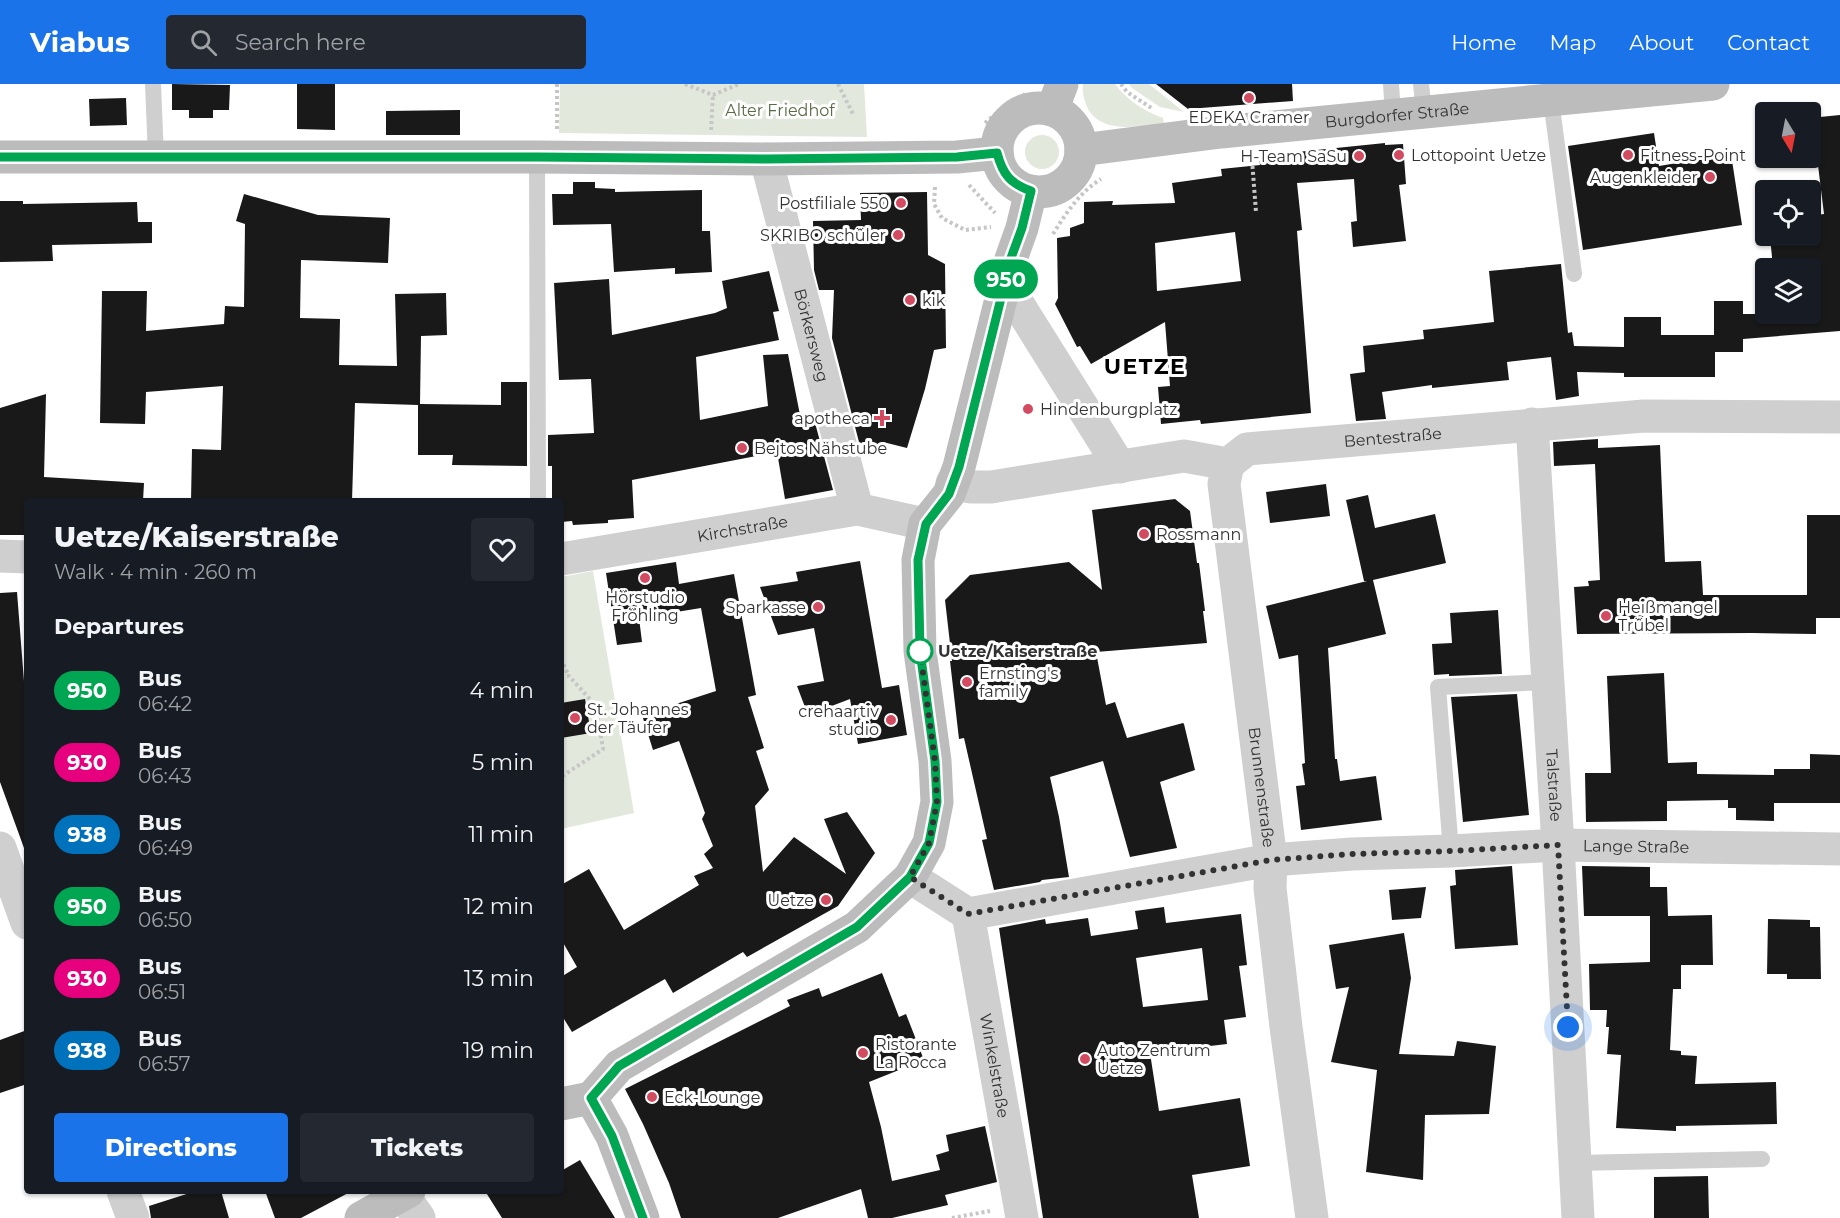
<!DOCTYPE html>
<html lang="en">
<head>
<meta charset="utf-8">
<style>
	:root { --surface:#171b24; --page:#242831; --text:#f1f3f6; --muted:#9ea1a6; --accent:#1a73e8 }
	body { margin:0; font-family:Montserrat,sans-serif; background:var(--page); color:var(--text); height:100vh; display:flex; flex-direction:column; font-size:22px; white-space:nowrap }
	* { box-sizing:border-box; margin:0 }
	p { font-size:20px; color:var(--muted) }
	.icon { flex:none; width:33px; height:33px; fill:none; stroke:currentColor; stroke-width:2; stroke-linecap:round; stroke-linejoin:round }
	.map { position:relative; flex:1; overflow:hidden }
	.sheet { position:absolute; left:24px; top:414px; width:540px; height:696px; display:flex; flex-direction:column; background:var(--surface); border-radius:6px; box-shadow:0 2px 4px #0004 }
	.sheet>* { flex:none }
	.badge { padding:0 12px; border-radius:20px; font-size:21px; line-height:39px }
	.needle { width:39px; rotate:170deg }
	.buttons { position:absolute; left:1755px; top:18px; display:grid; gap:12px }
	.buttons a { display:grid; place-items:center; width:66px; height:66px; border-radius:6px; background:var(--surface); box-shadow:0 2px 4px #0004; font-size:30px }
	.you { position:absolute; width:30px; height:30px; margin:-15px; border:4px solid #fff; border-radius:50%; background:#1a73e8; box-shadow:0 0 0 9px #1a73e833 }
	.map>.badge { position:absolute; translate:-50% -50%; box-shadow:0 0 0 3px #fff }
	h2 { padding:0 30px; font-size:22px; line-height:54px }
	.round { display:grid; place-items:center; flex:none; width:63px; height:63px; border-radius:6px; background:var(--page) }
	.headline { display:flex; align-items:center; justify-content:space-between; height:102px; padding:0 30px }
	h1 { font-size:28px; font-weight:800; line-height:45px }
	.button { display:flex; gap:12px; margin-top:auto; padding:12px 30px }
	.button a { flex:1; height:69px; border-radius:6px; background:var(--accent); color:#fff; font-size:24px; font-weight:800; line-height:69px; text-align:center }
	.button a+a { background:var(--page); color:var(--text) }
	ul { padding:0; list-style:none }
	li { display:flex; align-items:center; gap:18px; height:72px; padding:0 30px }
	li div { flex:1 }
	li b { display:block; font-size:22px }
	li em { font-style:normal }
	li .badge { min-width:66px; font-weight:700; text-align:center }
	header { display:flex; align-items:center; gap:36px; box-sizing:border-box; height:84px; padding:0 30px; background:var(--accent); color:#fff }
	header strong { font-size:28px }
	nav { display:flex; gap:33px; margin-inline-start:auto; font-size:21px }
	.search { width:420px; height:54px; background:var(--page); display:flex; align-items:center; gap:15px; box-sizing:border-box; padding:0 21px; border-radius:6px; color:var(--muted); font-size:22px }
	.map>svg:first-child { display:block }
	.green { fill:#e3e8dd }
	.building { fill:#191919; fill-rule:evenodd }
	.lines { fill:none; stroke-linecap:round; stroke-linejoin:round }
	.path { stroke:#c6c6c6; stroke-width:4; stroke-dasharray:3 3; stroke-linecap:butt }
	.lane { stroke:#cfcfcf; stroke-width:16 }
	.street { stroke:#cfcfcf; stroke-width:33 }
	.secondary { stroke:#bcbcbc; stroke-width:33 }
	.line-casing { stroke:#fff; stroke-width:14 }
	.line { stroke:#00a651; stroke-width:9 }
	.walk { stroke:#323232; stroke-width:6; stroke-dasharray:0 10.8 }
	.poi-dot { fill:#d34b61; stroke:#fff; stroke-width:2 }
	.stop-dot { fill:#fff; stroke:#00a651; stroke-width:3 }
	.labels { text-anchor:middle; stroke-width:6; stroke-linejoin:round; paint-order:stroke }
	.park-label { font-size:16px; fill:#596a44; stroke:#fff }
	.street-label { font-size:16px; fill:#323232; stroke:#fff }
	.poi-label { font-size:16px; fill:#323232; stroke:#fff; text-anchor:start }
	.stop-label { font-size:16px; font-weight:bold; fill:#323232; stroke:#fff; text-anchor:start }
	.district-label { font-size:22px; font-weight:bold; letter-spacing:1.5px; fill:#000; stroke:#fff }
</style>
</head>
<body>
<header>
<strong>Viabus</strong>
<div class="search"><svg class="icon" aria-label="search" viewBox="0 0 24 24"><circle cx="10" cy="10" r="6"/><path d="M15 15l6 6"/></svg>Search here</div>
<nav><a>Home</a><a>Map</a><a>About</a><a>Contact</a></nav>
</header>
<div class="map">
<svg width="1840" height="1134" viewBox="0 0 1840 1134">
	<rect width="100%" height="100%" fill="#fff"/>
	<g class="green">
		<polygon points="560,0 864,0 867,53 559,49"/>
		<path d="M1083,0H1115C1127,16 1144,27 1163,34L1164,40C1139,42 1101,51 1087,23C1084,15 1082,8 1083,0Z"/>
		<polygon points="1129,0 1149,0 1184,28 1160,23 1132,4"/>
		<circle cx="1042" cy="68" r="17"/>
		<polygon points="593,487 634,729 561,745 561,493"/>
	</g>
	<g class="building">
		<polygon points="172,0 230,1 229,26 213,26 213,34 189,34 189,26 172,26"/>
		<polygon points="297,0 335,0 335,46 297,45"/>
		<polygon points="1156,0 1292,0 1293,17 1188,25"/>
		<polygon points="126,14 127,41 90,42 89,15"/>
		<polygon points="460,26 460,51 386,51 386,27"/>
		<polygon points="1840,31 1840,247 1743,255 1743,268 1715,268 1715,293 1624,293 1624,289 1577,288 1579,312 1556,316 1551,273 1507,278 1509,296 1432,304 1432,301 1382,308 1386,335 1356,337 1350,290 1365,288 1363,262 1424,255 1423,246 1494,238 1489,187 1561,180 1568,249 1572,248 1574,262 1624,263 1624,233 1661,233 1661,251 1714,251 1714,217 1743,217 1743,230 1810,230 1810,184 1773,184 1770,152 1810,152 1810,132 1824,130 1815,57 1810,57 1810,34"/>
		<polygon points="1654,49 1659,82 1731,70 1742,141 1583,166 1568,62"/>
		<path d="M1385,59V61L1403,60L1406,100L1399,101L1406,157L1353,163L1351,138L1357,137L1354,95L1297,99L1302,146L1297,147L1311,329L1201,340L1200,336L1161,340L1158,303L1170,302L1165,238L1091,280L1080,262L1077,263L1055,220L1058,214L1057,154L1070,152V144L1084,139V118L1113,117L1112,121L1175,119L1172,99L1222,92L1221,85L1260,81L1259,72ZM1235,148L1241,197L1157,207L1155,159Z"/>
		<polygon points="573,98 595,98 595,104 615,105 615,108 702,106 702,147 710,147 712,188 675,190 675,184 614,188 611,140 553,141 552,110 573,110"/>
		<polygon points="927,108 928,171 945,180 946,264 934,266 925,305 907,364 883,358 878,367 860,362 832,254 834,206 819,206 814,186 813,137 861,136 860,109"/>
		<polygon points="244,110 318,131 390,134 388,179 301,176 300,234 340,235 339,281 397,282 395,210 446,209 447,251 421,252 420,320 501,321 501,298 527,298 527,382 452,381 453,371 418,371 418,321 355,319 352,417 191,417 192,365 221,366 223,302 146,308 145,340 100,339 102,207 147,207 146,247 224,240 225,222 244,223 245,140 236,137"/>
		<polygon points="0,117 23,117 23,120 137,118 138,138 152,138 152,159 52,161 53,177 0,178"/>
		<polygon points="769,187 779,227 773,228 779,256 696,273 700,336 768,322 763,271 788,270 801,336 814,335 833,406 785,415 777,368 632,396 634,434 608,436 608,439 573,441 572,437 561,438 561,417 552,417 552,382 548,382 548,351 594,349 591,295 559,296 554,199 609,195 612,251 715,229 727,224 722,197"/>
		<polygon points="46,310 44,393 144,399 143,417 27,417 27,451 0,451 0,324"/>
		<polygon points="1598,355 1598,364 1660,361 1665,478 1701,477 1703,511 1807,511 1807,431 1840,431 1840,534 1816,534 1816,550 1752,549 1577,550 1574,503 1589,502 1588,497 1600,496 1595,380 1554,382 1553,358"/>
		<polygon points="1326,400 1330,432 1270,439 1266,408"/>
		<polygon points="1368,411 1375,444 1435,430 1446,479 1373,496 1386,550 1328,564 1335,675 1337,675 1340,697 1376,692 1382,736 1301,746 1296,702 1305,701 1302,680 1305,679 1298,571 1279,575 1266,522 1367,497 1364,497 1346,416"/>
		<polygon points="1175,415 1190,427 1197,479 1199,479 1205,527 1203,527 1207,559 1096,568 1106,621 1115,618 1127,654 1183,639 1184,640 1195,686 1160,698 1177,764 1130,773 1103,677 1050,693 1059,733 1069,793 1042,796 1040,798 994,806 982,756 987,755 964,654 959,655 950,577 952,577 945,516 970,491 1069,478 1102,506 1092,426"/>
		<polygon points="860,477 882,604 899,601 907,651 858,660 850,615 808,631 797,602 824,597 814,544 778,551 760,503 798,497 796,488"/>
		<polygon points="676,478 679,500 734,490 756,611 748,613 764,664 756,667 769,706 755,722 763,788 794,753 846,790 824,735 847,728 875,769 838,822 747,873 743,868 673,909 665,895 572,948 561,930 561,893 577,883 561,855 561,801 589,785 624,846 699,801 694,792 713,784 704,770 713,762 702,735 705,729 679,657 653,666 642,631 716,607 701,524 639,534 642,558 617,561 606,489"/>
		<polygon points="17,508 25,610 27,610 27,764 24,764 0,698 0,509"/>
		<polygon points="1498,526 1502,590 1449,592 1449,590 1434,591 1432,560 1452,559 1450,529"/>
		<polygon points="1664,589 1668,679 1697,678 1697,690 1774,691 1774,685 1810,685 1810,670 1840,671 1840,719 1774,719 1774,737 1736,736 1736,724 1728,724 1728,716 1667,717 1667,737 1586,738 1585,689 1611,689 1607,592"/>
		<polygon points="1517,610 1529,731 1463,738 1451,613"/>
		<polygon points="585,615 591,649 561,654 561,619"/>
		<polygon points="1512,782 1518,861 1455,865 1450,802 1456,801 1455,786"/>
		<polygon points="1582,782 1650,783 1650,803 1667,803 1668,832 1712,831 1713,881 1681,881 1681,905 1673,905 1670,966 1681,967 1681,971 1697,972 1695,1000 1776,998 1777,1040 1676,1042 1676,1047 1616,1044 1621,971 1607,970 1609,943 1606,943 1607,926 1590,926 1589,880 1650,878 1650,832 1584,832"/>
		<polygon points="1426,803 1421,834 1392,836 1389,806"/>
		<path d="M1164,823L1166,839L1241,830L1247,881L1239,882L1246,933L1224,936L1227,960L1150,969L1159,1027L1240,1014L1250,1082L1192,1091L1199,1134H1043L999,844L1045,835L1046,840L1088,834L1091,852L1138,845L1135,827ZM1202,864L1208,916L1143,923L1136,874Z"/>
		<polygon points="1768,835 1810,836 1810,843 1820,843 1821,895 1787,895 1787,890 1767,890"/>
		<polygon points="1404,849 1411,894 1399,970 1454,972 1457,957 1496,962 1489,1030 1425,1031 1423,1096 1366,1088 1377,986 1331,978 1349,903 1336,905 1329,861"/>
		<polygon points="882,889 899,933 906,930 924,976 869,998 881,1043 892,1097 940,1086 936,1071 949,1067 946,1051 985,1042 997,1098 945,1111 948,1121 892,1134 868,1134 861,1105 778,1134 681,1134 669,1099 643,1040 625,1005 790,922 787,916 819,904 822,913"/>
		<polygon points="27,946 27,1000 0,1009 0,956"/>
		<polygon points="580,1076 615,1134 502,1134 485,1107 561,1107 561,1087"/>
		<polygon points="1708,1092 1709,1134 1654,1134 1654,1093"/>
		<polygon points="196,1107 221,1107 229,1134 151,1134 149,1122"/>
		<polygon points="265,1107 352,1107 301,1134 275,1134"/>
	</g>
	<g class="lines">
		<g class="path">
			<polyline points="557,0 557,45"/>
			<polyline points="685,0 713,11 739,0"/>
			<polyline points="838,0 854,32"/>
			<polyline points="1121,0 1127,8 1153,25"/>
			<polyline points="985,39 1007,20 1025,10"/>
			<polyline points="711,46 713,11"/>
			<polyline points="1252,76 1256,128"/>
			<polyline points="969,101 995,129"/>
			<polyline points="935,103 934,120 942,134 965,146 991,143"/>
			<path d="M1053,150C1066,129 1080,108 1101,95"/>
			<polyline points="561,575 569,592"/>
			<polyline points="561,592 569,592 596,622 603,665 561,693"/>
			<polyline points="952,1134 990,1127"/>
		</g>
		<g class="lane">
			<polyline points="153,0 156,73"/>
			<polyline points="1391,0 1393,31"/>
			<polyline points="1421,0 1424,28"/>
			<polyline points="1551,16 1574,190"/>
			<polyline points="537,73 538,417"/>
			<polyline points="1451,767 1438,603 1548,598"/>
			<polyline points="1575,1079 1762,1075"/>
		</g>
		<g class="street">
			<path id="s1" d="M766,75L857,425"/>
			<polyline points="1002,209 1018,220 1120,383"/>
			<path id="s2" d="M1532,340L1558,761L1578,1134"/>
			<path id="s3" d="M1228,380L1224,400L1271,776L1270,804L1286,943L1312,1134"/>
			<path id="s4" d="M952,399L970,403H991L1184,372L1228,380L1247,365L1644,332L1840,333"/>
			<polyline points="0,472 27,473"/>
			<path id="s5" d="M561,475L857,425L925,440"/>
			<polyline points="0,764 27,839"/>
			<path id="s6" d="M910,793L968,830L1271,776L1352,770L1451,767L1558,761L1840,765"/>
			<path id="s7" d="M968,830L1022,1134"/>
			<polyline points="123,1107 133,1134"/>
			<polyline points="403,1111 419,1134"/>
		</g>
		<g class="secondary">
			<circle cx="1039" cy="66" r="42"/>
			<polyline points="1052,26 1062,0"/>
			<path id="s8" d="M1081,66L1221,48L1713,0"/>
			<polyline points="0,73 537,73 766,75 957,73 997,69"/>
			<polyline points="591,1014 612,1052 643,1134"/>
			<polyline points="561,1020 591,1014 619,982 857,843 910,793 929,759 937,718 935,677 920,567 918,476 925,440 949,410 959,383 1011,175 1022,144 1031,107"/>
			<polyline points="361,1134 409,1107"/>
		</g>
	</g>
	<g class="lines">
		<defs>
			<path id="line" d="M0,73H537L766,75L957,73L997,69C1003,91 1010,99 1031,107L1022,144L1011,174L959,383L949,410L926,440L918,476L920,567L935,677L937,718L929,759L910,793L857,843L619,982L591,1014L612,1052L643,1134"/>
		</defs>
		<use href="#line" class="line-casing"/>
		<use href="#line" class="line"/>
		<polyline class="walk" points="920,567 935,677 937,718 929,759 910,793 968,830 1271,776 1352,770 1452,767 1558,761 1568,943"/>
	</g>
	<g class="poi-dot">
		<circle cx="1249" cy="14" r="6"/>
		<circle cx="1399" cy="71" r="6"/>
		<circle cx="1628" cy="71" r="6"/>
		<circle cx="1359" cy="72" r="6"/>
		<circle cx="1710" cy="93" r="6"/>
		<circle cx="901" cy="119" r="6"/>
		<circle cx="898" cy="151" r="6"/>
		<circle cx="910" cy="216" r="6"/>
		<circle cx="1028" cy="325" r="6"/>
		<path d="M879 325h6v6h6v6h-6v6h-6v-6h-6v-6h6z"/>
		<circle cx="742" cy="364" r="6"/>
		<circle cx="1144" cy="450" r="6"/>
		<circle cx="645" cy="494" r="6"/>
		<circle cx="818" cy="523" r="6"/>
		<circle cx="1606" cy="532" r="6"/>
		<circle cx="967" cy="598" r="6"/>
		<circle cx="575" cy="634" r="6"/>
		<circle cx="891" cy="636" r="6"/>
		<circle cx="826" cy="816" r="6"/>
		<circle cx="863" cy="969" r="6"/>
		<circle cx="1085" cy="975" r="6"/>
		<circle cx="652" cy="1013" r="6"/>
	</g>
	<circle class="stop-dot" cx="920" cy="567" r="12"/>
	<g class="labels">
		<g class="park-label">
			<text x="780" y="32">Alter Friedhof</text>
		</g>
		<g class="street-label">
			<text dy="6" stroke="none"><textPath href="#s8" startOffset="318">Burgdorfer Straße</textPath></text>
			<text dy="6" stroke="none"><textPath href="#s1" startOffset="182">Börkersweg</textPath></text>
			<text dy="6" stroke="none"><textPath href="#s4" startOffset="450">Bentestraße</textPath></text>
			<text dy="6" stroke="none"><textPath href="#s5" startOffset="184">Kirchstraße</textPath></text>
			<text dy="6" stroke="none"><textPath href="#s2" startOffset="362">Talstraße</textPath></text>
			<text dy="6" stroke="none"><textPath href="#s3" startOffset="326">Brunnenstraße</textPath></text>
			<text dy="6" stroke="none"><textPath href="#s6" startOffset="742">Lange Straße</textPath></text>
			<text dy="6" stroke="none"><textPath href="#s7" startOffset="154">Winkelstraße</textPath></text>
		</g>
		<g class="poi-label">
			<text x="1249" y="39" text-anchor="middle">EDEKA Cramer</text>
			<text x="1411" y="77">Lottopoint Uetze</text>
			<text x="1640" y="77">Fitness-Point</text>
			<text x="1347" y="78" text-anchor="end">H-Team SaSu</text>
			<text x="1698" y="99" text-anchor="end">Augenkleider</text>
			<text x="889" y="125" text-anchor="end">Postfiliale 550</text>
			<text x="886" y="157" text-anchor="end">SKRIBO schüler</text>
			<text x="922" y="222">kik</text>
			<text x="1040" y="331">Hindenburgplatz</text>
			<text x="870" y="340" text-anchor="end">apotheca</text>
			<text x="754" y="370">Bejtos Nähstube</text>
			<text x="1156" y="456">Rossmann</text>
			<text x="645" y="519" text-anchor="middle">Hörstudio<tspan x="645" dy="18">Fröhling</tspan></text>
			<text x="806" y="529" text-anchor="end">Sparkasse</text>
			<text x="1618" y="529">Heißmangel<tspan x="1618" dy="18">Trübel</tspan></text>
			<text x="979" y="595">Ernsting's<tspan x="979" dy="18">family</tspan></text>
			<text x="587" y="631">St. Johannes<tspan x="587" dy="18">der Täufer</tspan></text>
			<text x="879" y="633" text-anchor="end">crehaartiv<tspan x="879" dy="18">studio</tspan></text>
			<text x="814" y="822" text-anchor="end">Uetze</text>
			<text x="875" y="966">Ristorante<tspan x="875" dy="18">La Rocca</tspan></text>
			<text x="1097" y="972">Auto Zentrum<tspan x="1097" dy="18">Uetze</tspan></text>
			<text x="664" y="1019">Eck-Lounge</text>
		</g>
		<g class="stop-label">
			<text x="938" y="573">Uetze/Kaiserstraße</text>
		</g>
		<g class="district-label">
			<text x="1145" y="290">UETZE</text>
		</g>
	</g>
</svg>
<div class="buttons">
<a><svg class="needle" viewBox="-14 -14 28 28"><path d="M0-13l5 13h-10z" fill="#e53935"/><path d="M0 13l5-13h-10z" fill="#9ea1a6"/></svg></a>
<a><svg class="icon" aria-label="locate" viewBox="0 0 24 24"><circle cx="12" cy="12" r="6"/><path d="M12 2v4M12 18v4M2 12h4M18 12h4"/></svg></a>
<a><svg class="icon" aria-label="layers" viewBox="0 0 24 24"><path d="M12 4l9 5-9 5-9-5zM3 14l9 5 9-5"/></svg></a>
</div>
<div class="you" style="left:1568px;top:943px"></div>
<b class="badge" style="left:1006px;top:195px;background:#00a651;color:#fff">950</b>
<section class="sheet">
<div class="headline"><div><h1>Uetze/Kaiserstraße</h1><p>Walk · 4 min · 260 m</p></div><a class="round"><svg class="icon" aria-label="heart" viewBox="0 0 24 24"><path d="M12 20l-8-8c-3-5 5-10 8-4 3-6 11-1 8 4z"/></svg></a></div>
<h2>Departures</h2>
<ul>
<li><span class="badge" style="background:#00a651;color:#fff">950</span><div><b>Bus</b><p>06:42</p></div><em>4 min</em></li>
<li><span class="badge" style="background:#e6007e;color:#fff">930</span><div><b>Bus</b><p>06:43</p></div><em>5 min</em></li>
<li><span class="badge" style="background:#0072bc;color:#fff">938</span><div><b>Bus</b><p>06:49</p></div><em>11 min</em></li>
<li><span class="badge" style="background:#00a651;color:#fff">950</span><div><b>Bus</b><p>06:50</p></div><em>12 min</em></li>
<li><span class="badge" style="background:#e6007e;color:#fff">930</span><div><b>Bus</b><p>06:51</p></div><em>13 min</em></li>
<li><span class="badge" style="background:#0072bc;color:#fff">938</span><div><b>Bus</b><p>06:57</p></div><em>19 min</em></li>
</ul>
<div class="button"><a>Directions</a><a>Tickets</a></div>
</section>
</div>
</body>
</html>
